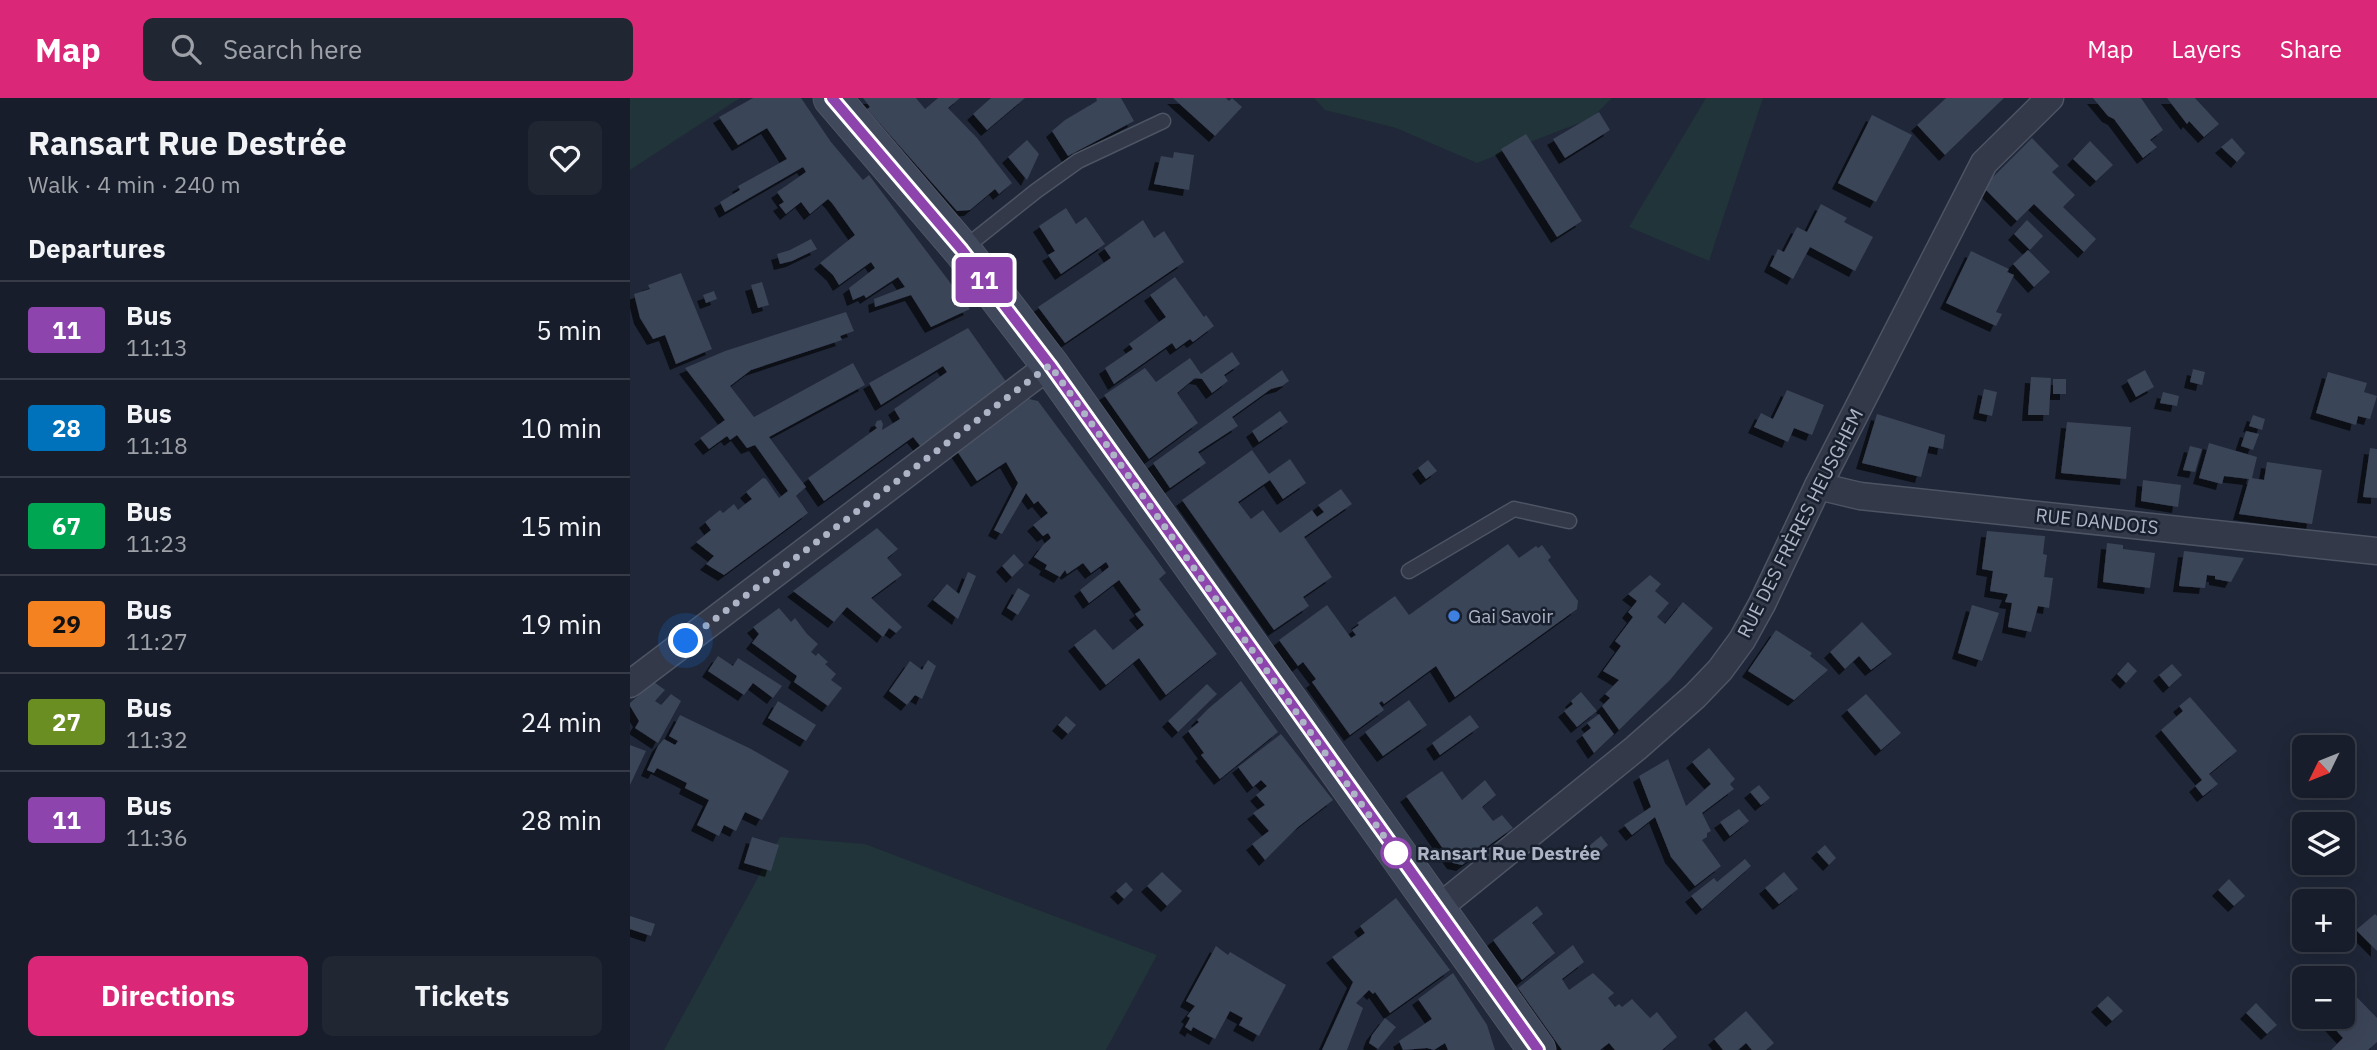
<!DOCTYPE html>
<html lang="en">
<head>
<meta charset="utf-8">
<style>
	:root { --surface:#171d2a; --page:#202632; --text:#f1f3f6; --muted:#9ea2a8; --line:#363b47; --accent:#db2777 }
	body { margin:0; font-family:"IBM Plex Sans",sans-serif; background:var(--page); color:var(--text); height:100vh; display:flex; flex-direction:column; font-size:26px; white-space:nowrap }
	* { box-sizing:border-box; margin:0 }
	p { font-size:23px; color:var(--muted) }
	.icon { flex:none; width:38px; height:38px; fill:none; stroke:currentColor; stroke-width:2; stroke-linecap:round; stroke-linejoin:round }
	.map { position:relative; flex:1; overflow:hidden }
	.side { display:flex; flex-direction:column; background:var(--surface); width:630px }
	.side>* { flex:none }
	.badge { padding:0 14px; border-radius:5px; font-size:24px; line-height:46px }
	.needle { width:46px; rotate:227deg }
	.fabs { position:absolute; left:1662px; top:637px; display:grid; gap:14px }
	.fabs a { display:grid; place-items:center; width:63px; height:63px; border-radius:10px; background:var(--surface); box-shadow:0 7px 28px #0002,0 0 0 2px var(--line); font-size:35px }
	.you { position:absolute; width:35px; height:35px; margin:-18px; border:5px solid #fff; border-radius:50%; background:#1a73e8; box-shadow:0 0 0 10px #1a73e833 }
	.map>.badge { position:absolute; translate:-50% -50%; box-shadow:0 0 0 4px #fff }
	h2 { padding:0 28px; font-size:26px; line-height:63px }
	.round { display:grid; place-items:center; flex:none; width:74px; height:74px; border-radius:10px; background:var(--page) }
	.overview { display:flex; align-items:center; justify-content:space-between; height:119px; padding:0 28px }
	h1 { font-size:33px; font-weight:700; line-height:52px }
	.action { display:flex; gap:14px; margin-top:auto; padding:14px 28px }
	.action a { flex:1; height:80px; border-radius:10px; background:var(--accent); color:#fff; font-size:28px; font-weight:700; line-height:80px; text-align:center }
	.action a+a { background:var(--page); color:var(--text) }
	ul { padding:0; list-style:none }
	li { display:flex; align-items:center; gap:21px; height:98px; padding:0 28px; border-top:2px solid var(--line) }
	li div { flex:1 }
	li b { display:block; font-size:26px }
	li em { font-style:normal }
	li .badge { min-width:77px; font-weight:700; text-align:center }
	header { display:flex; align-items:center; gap:42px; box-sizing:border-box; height:98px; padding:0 35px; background:var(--accent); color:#fff }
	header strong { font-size:33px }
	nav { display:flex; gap:38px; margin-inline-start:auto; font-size:24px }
	.search { width:490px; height:63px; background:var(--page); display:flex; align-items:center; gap:18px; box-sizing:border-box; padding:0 24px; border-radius:10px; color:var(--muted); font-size:26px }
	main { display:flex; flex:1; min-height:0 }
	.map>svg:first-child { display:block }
	.green { fill:#213439 }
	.building { fill:#3b4458; filter:url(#shadow) }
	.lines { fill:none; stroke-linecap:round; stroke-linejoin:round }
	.lane-casing { stroke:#4d5463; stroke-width:17 }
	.street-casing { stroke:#4d5463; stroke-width:29 }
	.secondary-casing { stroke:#4d5463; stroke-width:39 }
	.lane { stroke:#333949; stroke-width:14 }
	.street { stroke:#333949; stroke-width:26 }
	.secondary { stroke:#40485c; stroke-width:37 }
	.line-casing { stroke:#fff; stroke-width:16 }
	.line { stroke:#8e44ad; stroke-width:10 }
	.walk { stroke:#adb4c5; stroke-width:7; stroke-dasharray:0 12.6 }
	.shop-dot { fill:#3f7fe0; stroke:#181f2d; stroke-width:2.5 }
	.stop-dot { fill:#fff; stroke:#8e44ad; stroke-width:3.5 }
	.labels { text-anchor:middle; stroke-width:5; stroke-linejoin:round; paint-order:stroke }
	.street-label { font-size:19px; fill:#adb4c5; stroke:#181f2d }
	.poi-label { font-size:19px; fill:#adb4c5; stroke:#181f2d; text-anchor:start }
	.stop-label { font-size:19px; font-weight:bold; fill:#adb4c5; stroke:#181f2d; text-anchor:start }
</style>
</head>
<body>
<header>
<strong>Map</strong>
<div class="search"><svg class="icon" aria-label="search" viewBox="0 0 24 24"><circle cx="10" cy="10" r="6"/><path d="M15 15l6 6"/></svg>Search here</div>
<nav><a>Map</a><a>Layers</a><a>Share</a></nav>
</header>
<main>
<section class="side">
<div class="overview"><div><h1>Ransart Rue Destrée</h1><p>Walk · 4 min · 240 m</p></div><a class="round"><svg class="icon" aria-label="heart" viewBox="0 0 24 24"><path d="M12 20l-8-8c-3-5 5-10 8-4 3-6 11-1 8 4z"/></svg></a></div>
<h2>Departures</h2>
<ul>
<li><span class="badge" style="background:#8e44ad;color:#fff">11</span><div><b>Bus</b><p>11:13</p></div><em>5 min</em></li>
<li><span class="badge" style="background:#0072bc;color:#fff">28</span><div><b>Bus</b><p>11:18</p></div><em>10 min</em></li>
<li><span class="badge" style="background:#00a651;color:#fff">67</span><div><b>Bus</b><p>11:23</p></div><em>15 min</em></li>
<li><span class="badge" style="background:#f58220;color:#111">29</span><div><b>Bus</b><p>11:27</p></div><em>19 min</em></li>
<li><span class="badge" style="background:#6b8e23;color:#fff">27</span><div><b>Bus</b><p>11:32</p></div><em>24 min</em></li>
<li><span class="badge" style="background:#8e44ad;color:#fff">11</span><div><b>Bus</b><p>11:36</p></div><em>28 min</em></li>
</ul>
<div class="action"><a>Directions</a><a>Tickets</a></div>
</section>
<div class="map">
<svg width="1747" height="952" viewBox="0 0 1747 952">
	<defs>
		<filter id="shadow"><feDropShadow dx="-6" dy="6" stdDeviation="0" flood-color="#0009"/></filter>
	</defs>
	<rect width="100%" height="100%" fill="#1f2738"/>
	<g class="green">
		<polygon points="0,0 110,0 0,72"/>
		<polygon points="684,0 982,0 962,20 847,65 766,30 695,12"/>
		<polygon points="1076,0 1133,0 1079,163 999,129"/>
		<polygon points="150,739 235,746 527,857 476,952 34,952"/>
	</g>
	<g class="building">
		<polygon points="123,0 171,0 201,44 233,82 239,77 340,211 301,229 281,197 245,209 244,201 275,189 268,179 236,200 234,197 223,202 219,190 245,170 241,164 209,187 203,177 190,165 225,137 202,105 198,101 180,116 171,104 156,116 149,107 154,104 147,94 176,74 173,69 95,114 90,104 110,92 108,88 157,61 137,30 108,47 89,19"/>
		<polygon points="233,0 286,0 295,11 308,0 330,0 318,10 347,40 382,85 369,96 365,91 340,112 327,113 237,11 240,9"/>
		<polygon points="361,0 395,0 357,32 343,16"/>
		<polygon points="466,0 491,0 504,23 438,58 422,33 435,22 467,3"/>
		<polygon points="543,0 596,0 599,3 602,0 612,9 585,38"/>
		<polygon points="1316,0 1374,0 1315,57 1287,27"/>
		<polygon points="1463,0 1511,0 1533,32 1520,42 1527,49 1513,60 1484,21 1478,18"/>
		<polygon points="1537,0 1565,0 1589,26 1574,39 1559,23 1557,26"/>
		<polygon points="969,14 980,32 935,60 923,41"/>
		<polygon points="1242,17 1282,37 1246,104 1208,85"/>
		<polygon points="896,36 952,123 927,139 871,51"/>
		<polygon points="1402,40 1429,68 1422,74 1445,97 1433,109 1466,141 1454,154 1404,106 1387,123 1353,89"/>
		<polygon points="1602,40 1615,55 1607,64 1591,49"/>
		<polygon points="397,42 409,56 397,82 378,59"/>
		<polygon points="1460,43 1483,67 1466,83 1443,61"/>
		<polygon points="544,54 564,57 559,92 524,86 531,58 543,60"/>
		<polygon points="1191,106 1217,120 1214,124 1243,139 1225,173 1180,149 1163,181 1140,168 1148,151 1154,154 1167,129 1177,134"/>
		<polygon points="436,110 446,126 456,119 475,146 431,176 418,157 425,153 409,128"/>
		<polygon points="513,122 524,140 534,133 554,164 435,245 408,209 481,160 474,150"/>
		<polygon points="1397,122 1413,138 1400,152 1384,136"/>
		<polygon points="181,141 187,151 162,163 150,166 147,156 160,152"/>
		<polygon points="1398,152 1420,174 1404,189 1383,166"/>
		<polygon points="1341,153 1379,171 1377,174 1384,177 1366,214 1372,216 1366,228 1316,205"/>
		<polygon points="51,175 82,251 46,266 35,237 23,241 10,220 4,196 20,191 18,187"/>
		<polygon points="545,179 574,219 576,217 584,228 563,244 560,241 546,251 542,245 484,286 475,270 503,251 499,246 536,219 520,197"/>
		<polygon points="132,184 139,207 128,210 121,187"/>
		<polygon points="84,193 87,201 76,205 73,197"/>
		<polygon points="216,214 224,233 210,238 212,242 121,272 100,288 124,319 223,265 235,287 139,339 176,389 166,398 178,415 94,477 76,466 84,458 66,444 81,432 75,424 90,412 93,415 104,406 108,412 114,407 122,401 116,394 133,380 136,381 149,400 158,393 125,347 117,350 107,337 100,342 97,338 79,351 70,340 95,322 55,270 95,253"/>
		<polygon points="338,230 377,285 291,349 283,339 194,403 178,380 247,330 245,327 247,323 251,322 253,326 252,332 270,321 264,311 317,274 313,268 251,307 239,285"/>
		<polygon points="602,254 610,266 594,277 598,283 582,295 572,281 565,280 547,295 568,325 519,361 474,297 515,270 526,284 560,260 571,276"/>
		<polygon points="1563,271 1575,274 1572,287 1560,284"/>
		<polygon points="652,272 659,283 652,288 641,291 602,319 608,328 568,354 576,365 540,390 523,365"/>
		<polygon points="1515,272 1524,289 1506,299 1497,282"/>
		<polygon points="1698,274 1737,285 1734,294 1747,298 1740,321 1728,318 1726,327 1686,315"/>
		<polygon points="1401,279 1421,280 1419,317 1398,317"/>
		<rect x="1423" y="281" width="13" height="15"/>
		<polygon points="1354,291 1367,294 1362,318 1349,315"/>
		<polygon points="1157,292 1194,307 1182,337 1164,330 1158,344 1124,329 1131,315 1143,321"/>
		<polygon points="1533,294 1549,298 1547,308 1530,305"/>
		<polygon points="399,301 408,303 523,457 536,475 529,481 587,556 536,597 509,560 476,587 444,547 465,531 483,552 514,527 505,516 511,512 489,482 459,505 450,492 479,469 476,464 461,475 453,465 437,476 435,472 430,479 415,471 417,467 404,459 413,447 421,440 418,435 413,438 403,427 418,415 408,403 404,406 396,395 372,436 364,432 388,385 376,364 347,383 327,353"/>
		<polygon points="650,313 658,324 629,344 622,333"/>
		<polygon points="1247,316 1315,337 1313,351 1299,348 1291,379 1232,365"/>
		<polygon points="1623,317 1635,321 1632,332 1619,328"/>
		<polygon points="1437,324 1501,329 1496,381 1431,375"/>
		<polygon points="1616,333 1629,336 1623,352 1611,348"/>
		<polygon points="1579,345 1627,359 1622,380 1634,382 1637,364 1692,372 1682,426 1609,416 1619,381 1594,378 1592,386 1569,380"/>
		<polygon points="1560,348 1572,351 1565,374 1553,372"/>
		<polygon points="1740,350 1747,351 1747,400 1733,399"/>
		<polygon points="622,352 639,376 660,361 676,385 653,401 640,382 608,404 621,421 633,412 650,435 682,412 687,419 694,414 688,407 711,391 722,406 674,439 702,479 673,499 679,508 644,532 552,402"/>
		<polygon points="798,362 807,373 796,381 788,370"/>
		<polygon points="1513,382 1551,387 1548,409 1511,403"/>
		<polygon points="247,430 268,451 257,460 272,477 241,500 272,529 266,535 259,530 253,539 217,509 204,524 163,493"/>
		<polygon points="1357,433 1415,438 1413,456 1417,457 1414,479 1423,480 1419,510 1408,508 1401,534 1378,529 1382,505 1375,504 1378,496 1360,493 1363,473 1352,471"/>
		<polygon points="1477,445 1493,447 1493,451 1525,455 1520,490 1473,484"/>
		<polygon points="878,446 889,460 906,448 908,450 912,447 921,459 918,462 948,503 947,511 825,599 806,568 754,606 752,603 749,605 754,612 720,637 682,584 686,581 673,564 668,568 649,542 697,507 721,540 726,537 722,532 729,527 727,525 765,498 779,517"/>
		<polygon points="1554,453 1614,460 1601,484 1585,481 1585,478 1577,477 1575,490 1549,488"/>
		<polygon points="384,456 394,467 382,479 372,468"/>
		<polygon points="338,474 346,478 328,521 303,502 317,486 329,496"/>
		<polygon points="1020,477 1031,486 1025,493 1039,505 1027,519 1035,526 1053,504 1083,530 1040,582 989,632 972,608 980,600 975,596 989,582 973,573 991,548 985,543 1003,519 998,514 1007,503 998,496"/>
		<polygon points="388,490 400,497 388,517 377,510"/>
		<polygon points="1342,507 1369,515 1352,563 1328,555"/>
		<polygon points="149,510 161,524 165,520 177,536 188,546 181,554 186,558 188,555 198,564 195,566 206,576 201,582 212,590 198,608 164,584 167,578 122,545 129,536 123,529"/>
		<polygon points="1232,524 1262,556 1241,572 1229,558 1215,571 1200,554"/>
		<polygon points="1146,532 1182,555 1180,558 1198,572 1164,602 1118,573"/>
		<polygon points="88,558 103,568 108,560 152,588 143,600 123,585 114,597 78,573"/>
		<polygon points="298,562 306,568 292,601 285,597 277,607 259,593 280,563 292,572"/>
		<polygon points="1498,564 1507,573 1496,585 1487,576"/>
		<polygon points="1542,566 1552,577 1539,589 1529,577"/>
		<polygon points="611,583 648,634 590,681 571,657 574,655 558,633 569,624 567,622 578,611"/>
		<polygon points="24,584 35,592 25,603 31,607 41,596 51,603 28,645 5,630 9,623 0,608 0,605"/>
		<polygon points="577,586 587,596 548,634 538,623"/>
		<polygon points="951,594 967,613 947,629 934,613 943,606 941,603"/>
		<polygon points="1236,596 1271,635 1251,652 1217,612"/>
		<polygon points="1560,599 1607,653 1579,676 1588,686 1573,698 1565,688 1572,682 1531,632 1553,613 1549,608"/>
		<polygon points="779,602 797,627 753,658 735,634"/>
		<polygon points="148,603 186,627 176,643 138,620"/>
		<polygon points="969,616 984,636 964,655 952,637 961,630 957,625"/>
		<polygon points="50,617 121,651 159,673 132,722 115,714 106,733 94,727 89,738 67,727 79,702 55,690 57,685 27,670 24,675 17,672 28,648 34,641 45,647 48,643 39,638"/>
		<polygon points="840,617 849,629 810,657 802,645"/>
		<polygon points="436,618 446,627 438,636 428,627"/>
		<polygon points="651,636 703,702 668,729 635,762 622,746 639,733 623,715 635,707 626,697 637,688 631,682 623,689 608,669"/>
		<polygon points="0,647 16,653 0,687"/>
		<polygon points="1079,650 1105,681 1100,686 1104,691 1072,715 1081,733 1077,735 1077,739 1072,742 1091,768 1065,788 1041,759 1025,719 1002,737 994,727 1021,709 1009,678 1038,661 1056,708 1081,686 1062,664"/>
		<polygon points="812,673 832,702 855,682 866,697 852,709 863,723 872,717 883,730 832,767 823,765 776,698"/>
		<polygon points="1129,687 1140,700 1131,707 1120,694"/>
		<polygon points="1109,711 1119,723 1100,738 1090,724"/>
		<polygon points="971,738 978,747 967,757 959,748"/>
		<polygon points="122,739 149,747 141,773 114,765"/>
		<polygon points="1195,747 1206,760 1199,767 1187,754"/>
		<polygon points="1115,761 1121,768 1072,811 1061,798 1084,780 1087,784"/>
		<polygon points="532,774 552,793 537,808 517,788"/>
		<polygon points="1154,774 1168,791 1149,806 1135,790"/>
		<polygon points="1599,781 1615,798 1604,808 1588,792"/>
		<polygon points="496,784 503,792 494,801 486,793"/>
		<polygon points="766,800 820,872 760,915 745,894 743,896 739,892 726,905 733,910 717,952 692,952 723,884 702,859 735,835 730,828"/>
		<polygon points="907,808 913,816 902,825 925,855 892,882 863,842"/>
		<polygon points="1745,816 1747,818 1747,853 1726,832"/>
		<polygon points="0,818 25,826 21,838 0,831"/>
		<polygon points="943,847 954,864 932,881 939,892 963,875 984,895 978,900 985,909 989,906 992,909 1002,901 1020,920 1027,914 1047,939 1032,952 985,952 979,945 970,952 932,952 888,890"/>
		<polygon points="586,848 598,857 600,854 656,887 629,938 609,927 613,920 600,913 585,941 563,929 561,933 555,929 560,920 557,918 565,908 556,903"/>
		<polygon points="823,875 857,927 865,952 818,952 815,945 804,952 797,950 773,952 769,943 802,921 788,901"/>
		<polygon points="1718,890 1747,920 1747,944 1738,952 1701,952 1713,940 1694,919 1713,919 1713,895"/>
		<polygon points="1478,898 1493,913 1482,923 1467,908"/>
		<polygon points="1626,905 1647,927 1637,936 1616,915"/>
		<polygon points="1116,913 1144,945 1136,952 1122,952 1116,945 1108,952 1093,952 1084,941"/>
		<polygon points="755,920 766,929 748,951 739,945 742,937"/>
	</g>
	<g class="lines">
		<defs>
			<g id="lane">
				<polyline points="332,152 406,93 448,63 533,23"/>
				<polyline points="779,473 884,411 939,423"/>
			</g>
			<g id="street">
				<polyline points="1188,388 1230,398 1747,453"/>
				<polyline points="0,586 420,267"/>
				<polyline points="806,812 1006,650 1065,598 1090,572 1112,542 1132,506 1188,388 1354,65 1420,0"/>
			</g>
			<polyline id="secondary" points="202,0 332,152 420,267 907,952"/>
		</defs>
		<use href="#lane" class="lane-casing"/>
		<use href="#street" class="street-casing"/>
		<use href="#secondary" class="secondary-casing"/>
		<use href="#lane" class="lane"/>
		<use href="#street" class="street"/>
		<use href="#secondary" class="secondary"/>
	</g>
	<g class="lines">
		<defs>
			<polyline id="line" points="202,0 332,152 420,267 908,952"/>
		</defs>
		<use href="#line" class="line-casing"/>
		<use href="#line" class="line"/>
		<polyline class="walk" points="56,543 420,267 766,755"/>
	</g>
	<circle class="shop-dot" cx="824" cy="518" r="7"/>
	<circle class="stop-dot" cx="766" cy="755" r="14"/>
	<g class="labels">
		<g class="street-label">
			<text transform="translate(1467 423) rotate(6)" y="7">RUE DANDOIS</text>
			<text transform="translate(1170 425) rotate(-63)" y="7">RUE DES FRÈRES HEUSGHEM</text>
		</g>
		<g class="poi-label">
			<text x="838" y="525">Gai Savoir</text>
		</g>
		<g class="stop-label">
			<text x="787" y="762">Ransart Rue Destrée</text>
		</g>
	</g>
</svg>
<div class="fabs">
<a><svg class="needle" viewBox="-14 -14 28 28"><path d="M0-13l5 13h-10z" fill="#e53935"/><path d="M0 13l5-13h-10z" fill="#9ea2a8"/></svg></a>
<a><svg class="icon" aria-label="layers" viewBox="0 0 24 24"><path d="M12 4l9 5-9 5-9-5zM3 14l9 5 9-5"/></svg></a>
<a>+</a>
<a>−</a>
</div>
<div class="you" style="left:56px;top:543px"></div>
<b class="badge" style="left:354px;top:182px;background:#8e44ad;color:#fff">11</b>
</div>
</main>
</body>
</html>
